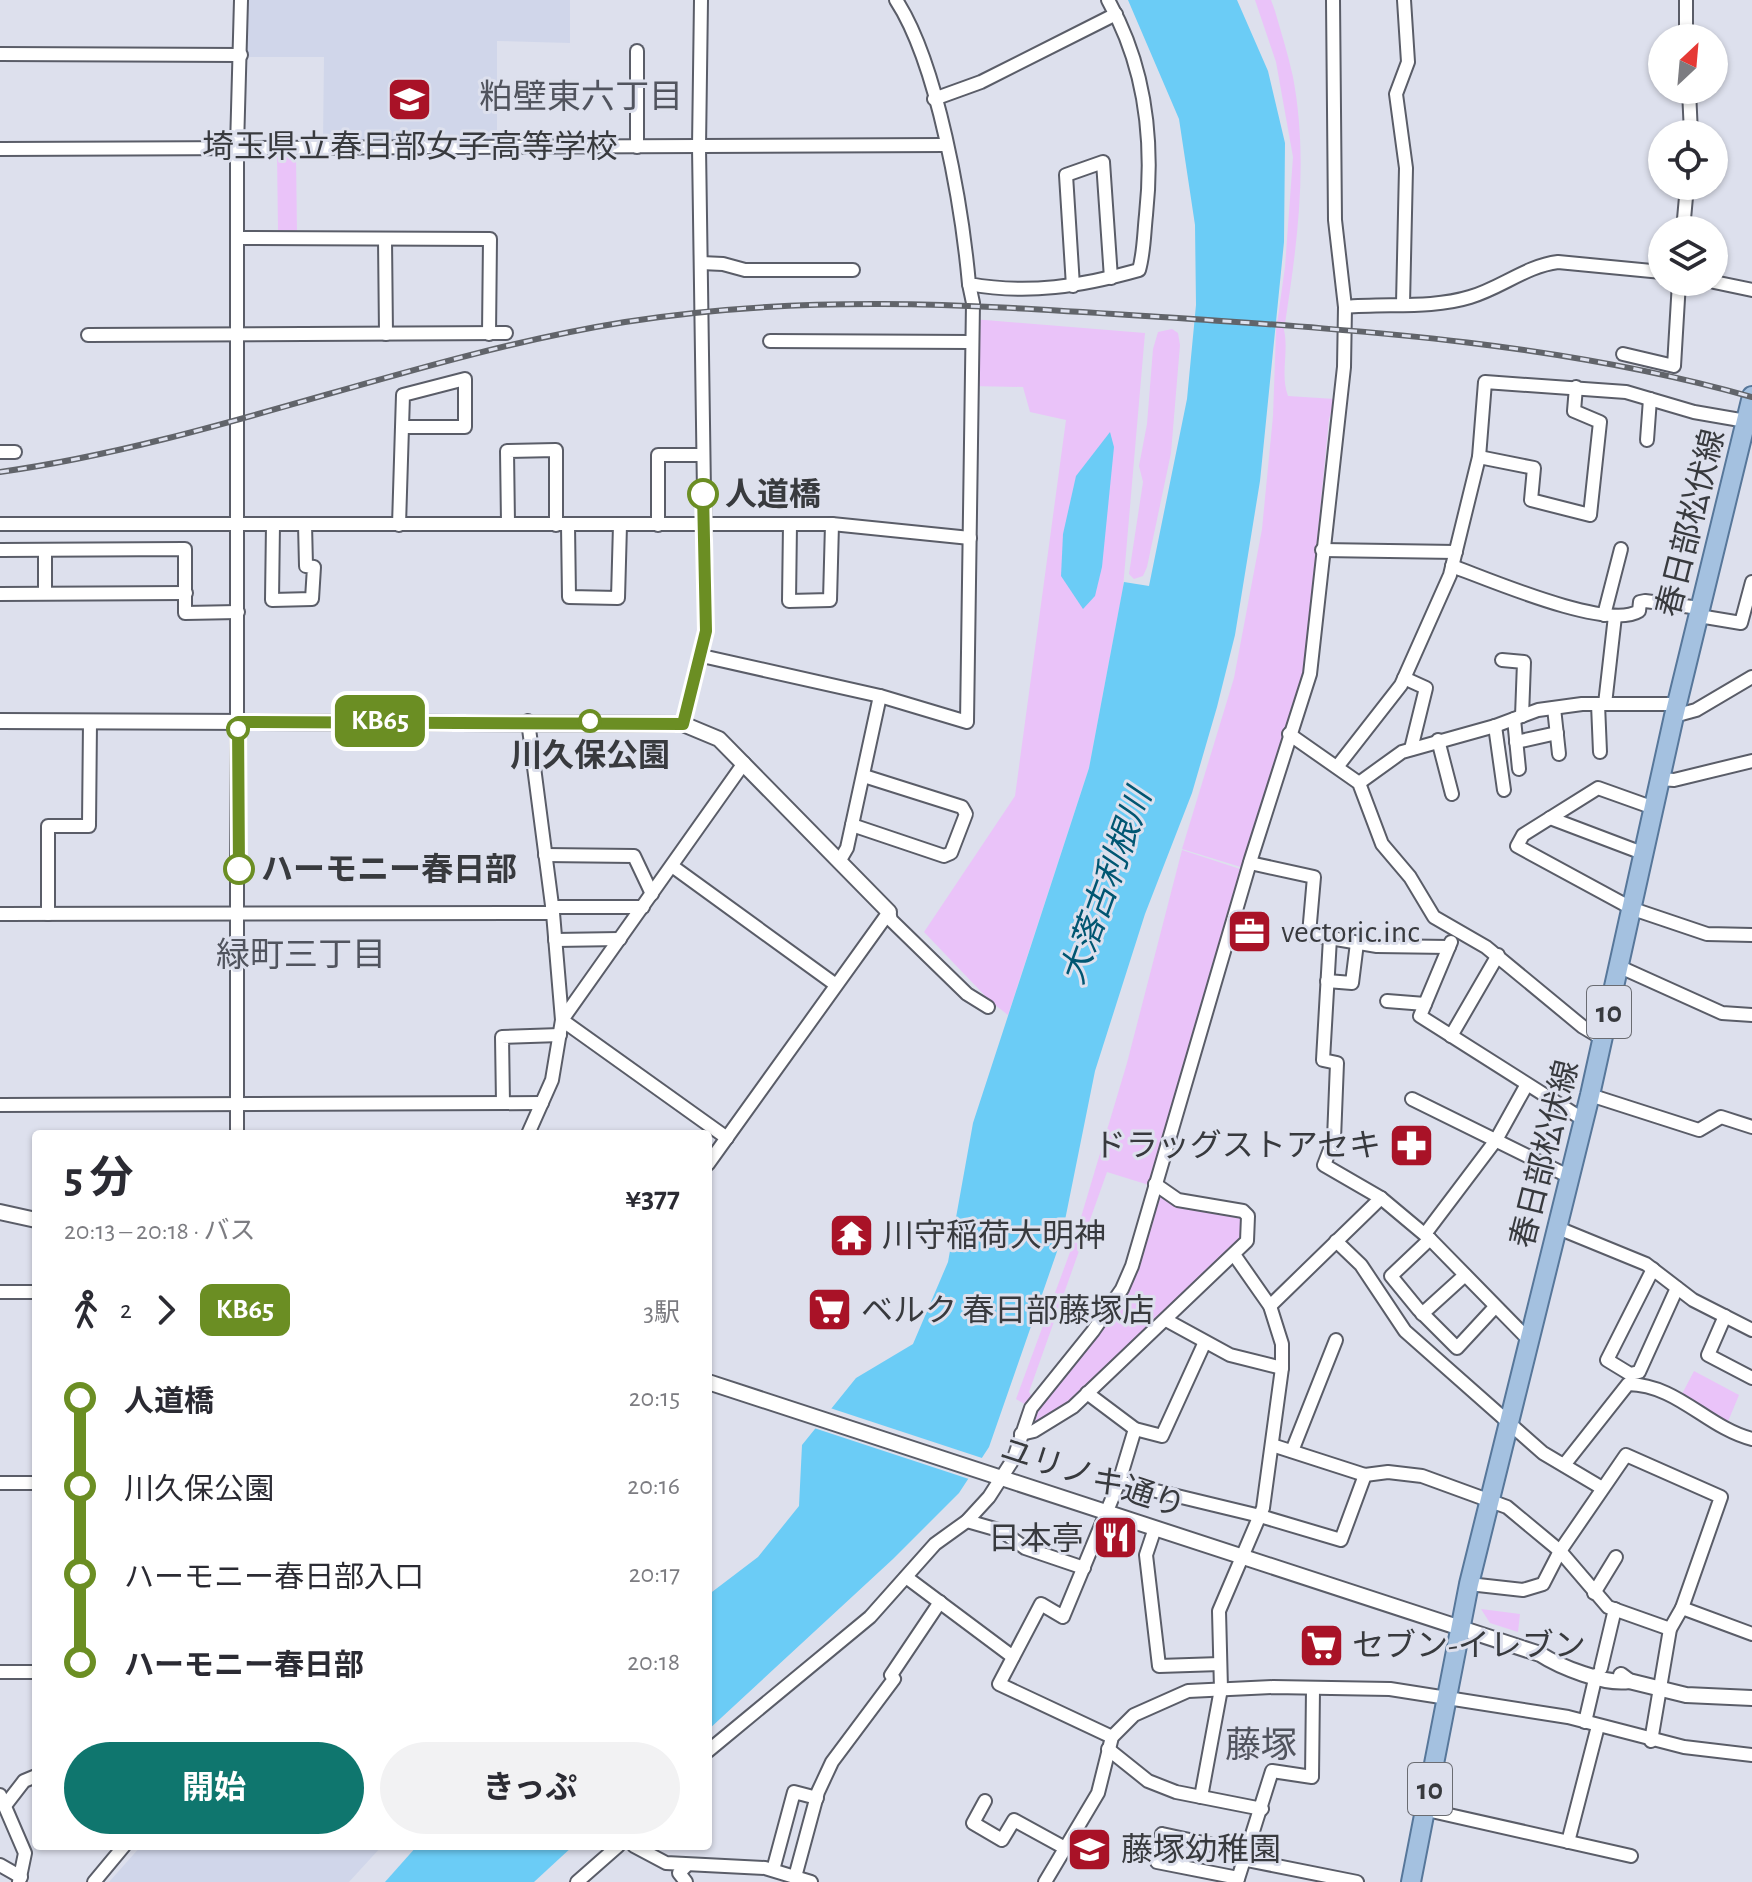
<!DOCTYPE html>
<html lang="ja">
<head>
<meta charset="utf-8">
<style>
	:root { --surface:#fff; --page:#f2f2f3; --text:#2b2b33; --muted:#7c7c81; --accent:#0f766e }
	body { margin:0; font-family:"Alegreya Sans","Noto Sans JP",sans-serif; background:var(--page); color:var(--text); height:100vh; display:flex; flex-direction:column; font-size:30px; white-space:nowrap }
	* { box-sizing:border-box; margin:0 }
	p { font-size:26px; color:var(--muted) }
	.icon { flex:none; width:44px; height:44px; fill:none; stroke:currentColor; stroke-width:2; stroke-linecap:round; stroke-linejoin:round }
	.map { position:relative; flex:1; overflow:hidden }
	.drawer { position:absolute; left:32px; top:1130px; width:680px; height:720px; display:flex; flex-direction:column; background:var(--surface); border-radius:8px; box-shadow:0 2px 6px #0004 }
	.drawer>* { flex:none }
	.badge { padding:0 16px; border-radius:12px; font-size:28px; line-height:52px }
	.needle { width:52px; rotate:26deg }
	.tools { position:absolute; left:1648px; top:24px; display:grid; gap:16px }
	.tools a { display:grid; place-items:center; width:80px; height:80px; border-radius:50%; background:var(--surface); box-shadow:0 2px 6px #0004; font-size:40px }
	.map>.badge { position:absolute; translate:-50% -50%; box-shadow:0 0 0 4px #fff }
	.legs { display:flex; align-items:center; gap:12px; height:88px; padding:0 32px; font-size:26px }
	.legs p { margin-inline-start:auto }
	.overview { display:flex; align-items:center; justify-content:space-between; height:136px; padding:0 32px }
	h1 { font-size:44px; font-weight:700; line-height:60px }
	.cta { display:flex; gap:16px; margin-top:auto; padding:16px 32px }
	.cta a { flex:1; height:92px; border-radius:48px; background:var(--accent); color:#fff; font-size:32px; font-weight:700; line-height:92px; text-align:center }
	.cta a+a { background:var(--page); color:var(--text) }
	ul { padding:0 32px; list-style:none }
	li { display:flex; align-items:center; gap:28px; height:88px; font-size:30px }
	li i { display:grid; place-items:center; width:12px; height:100%; margin:0 10px; background:currentColor }
	li i::after { content:''; width:20px; height:20px; margin:-10px; border:6px solid; border-radius:50%; background:var(--surface) }
	li p { margin-inline-start:auto }
	li:first-child i { background:linear-gradient(#0000 50%,currentColor 0) }
	li:last-child i { background:linear-gradient(currentColor 50%,#0000 0) }
	.map>svg:first-child { display:block }
	.built { fill:#d0d6ea }
	.green { fill:#eac3f9 }
	.water { fill:#6bccf6 }
	.pier { fill:#dde0ed }
	.lines { fill:none; stroke-linecap:round; stroke-linejoin:round }
	.minor-casing { stroke:#5a5d68; stroke-width:16 }
	.tertiary-casing { stroke:#5a5d68; stroke-width:18 }
	.primary-casing { stroke:#57779a; stroke-width:22 }
	.minor { stroke:#fff; stroke-width:12 }
	.tertiary { stroke:#fff; stroke-width:14 }
	.primary { stroke:#a4c1e0; stroke-width:18 }
	.rail-casing { stroke:#61646a; stroke-width:6 }
	.rail { stroke:#dde0ed; stroke-width:3; stroke-dasharray:9; stroke-linecap:butt }
	.line-1-casing { stroke:#fff; stroke-width:18 }
	.line-1 { stroke:#6b8e23; stroke-width:12 }
	.stop-1-dot { fill:#fff; stroke:#6b8e23; stroke-width:4 }
	.labels { text-anchor:middle; stroke-width:6; stroke-linejoin:round; paint-order:stroke }
	.shield { fill:#dde0ed; stroke:#6a6c72; stroke-width:2 }
	.shield-label { font-size:30px; font-weight:bold; fill:#383a3e }
	.poi-label { font-size:32px; fill:#383a3e; stroke:#dde0ed; text-anchor:start }
	.stop-label { font-size:32px; font-weight:bold; fill:#383a3e; stroke:#dde0ed; text-anchor:start }
	.street-label { font-size:32px; fill:#383a3e; stroke:#dde0ed }
	.neighbourhood-label { font-size:34px; fill:#51545e; stroke:#dde0ed }
	.water-label { font-size:34px; font-style:italic; fill:#005672; stroke:#dde0ed }
	.quarter-label { font-size:36px; fill:#51545e; stroke:#dde0ed }
</style>
</head>
<body>
<div class="map">
<svg width="1752" height="1882" viewBox="0 0 1752 1882">
	<rect width="100%" height="100%" fill="#dde0ed"/>
	<g class="built">
		<polygon points="246,0 570,0 570,43 497,41 497,141 323,141 324,57 246,57"/>
		<polygon points="141,1846 382,1846 349,1882 109,1882"/>
	</g>
	<g class="green">
		<path d="M1255,0H1271L1275,11C1281,32 1288,54 1293,77C1309,162 1297,246 1284,330C1289,352 1280,374 1288,396L1335,399L1329,419L1304,674L1244,868L1182,849L1234,678L1262,529L1273,416L1276,331L1285,267L1293,157L1276,62Z"/>
		<polygon points="277,154 296,154 297,233 278,233"/>
		<polygon points="973,319 1145,333 1123,588 1089,768 1008,1015 990,1001 924,932 1015,796 1066,420 1030,412 1023,387 971,386"/>
		<polygon points="1172,329 1178,333 1180,345 1171,453 1147,567 1143,576 1134,579 1129,574 1143,482 1139,466 1147,424 1153,349 1158,332"/>
		<polygon points="1182,850 1243,870 1152,1186 1107,1172 1029,1392 1033,1399 1102,1325 1158,1190 1242,1215 1243,1239 1060,1412 1039,1425 1033,1418 1036,1411 1016,1399 1073,1244 1127,1063"/>
		<polygon points="1694,1371 1739,1395 1727,1424 1682,1394"/>
		<polygon points="1481,1609 1520,1614 1518,1632 1490,1623"/>
	</g>
	<g class="water">
		<polygon points="1128,0 1237,0 1268,71 1285,143 1284,242 1260,481 1235,635 1217,707 1192,793 1145,914 1095,1071 1061,1240 989,1447 959,1493 893,1559 708,1730 708,1595 758,1557 799,1506 802,1445 856,1378 913,1344 948,1262 973,1123 1089,768 1124,582 1149,586 1187,399 1196,305 1195,225 1179,119"/>
		<polygon points="1110,432 1114,447 1102,567 1095,596 1083,609 1061,576 1063,534 1076,476"/>
		<polygon points="417,1846 573,1846 534,1882 385,1882"/>
	</g>
	<polygon class="pier" points="827,1407 985,1459 972,1480 811,1427"/>
	<g class="lines">
		<defs>
			<g id="minor">
				<path d="M896,0C938,64 962,207 969,284C1028,295 1082,286 1139,270C1144,253 1144,233 1146,215C1154,140 1146,67 1108,0"/>
				<polyline points="1686,38 1686,0"/>
				<polyline points="637,51 637,147"/>
				<polyline points="0,54 241,55"/>
				<polyline points="1689,90 1691,134"/>
				<polyline points="934,99 981,82 1116,14"/>
				<polyline points="0,149 945,145"/>
				<polyline points="1683,230 1687,186"/>
				<polyline points="238,238 490,239 489,334"/>
				<polyline points="385,239 386,334"/>
				<polyline points="701,263 723,264 745,270 853,270"/>
				<polyline points="1714,282 1752,290"/>
				<polyline points="1073,286 1066,175 1103,162 1111,278"/>
				<polyline points="1403,304 1406,168 1396,94 1408,62 1404,0"/>
				<path d="M1345,307C1386,303 1431,309 1470,297C1501,288 1526,266 1558,262L1662,272"/>
				<polyline points="88,335 506,333"/>
				<polyline points="770,341 971,342"/>
				<polyline points="1623,354 1674,366 1679,282"/>
				<polyline points="1647,440 1650,399"/>
				<polyline points="0,452 15,452"/>
				<polyline points="1479,457 1534,468 1531,500 1590,515 1600,422 1574,411 1576,387"/>
				<polyline points="508,523 507,451 556,450 556,525"/>
				<polyline points="0,524 832,524 970,538"/>
				<polyline points="273,524 272,600 312,599 314,567 306,566 305,524"/>
				<polyline points="790,524 789,601 830,600 832,524"/>
				<polyline points="399,525 402,427 465,427 465,379 403,395 402,427"/>
				<polyline points="568,525 569,597 618,598 620,525"/>
				<polyline points="658,525 658,455 703,455"/>
				<polyline points="0,550 185,549 185,613 238,612"/>
				<polyline points="45,550 45,593"/>
				<polyline points="1322,550 1456,552"/>
				<path d="M1452,566C1488,579 1608,631 1639,611L1640,602L1645,601L1700,608"/>
				<polyline points="0,594 186,593"/>
				<polyline points="1604,615 1621,549"/>
				<polyline points="1699,616 1741,623 1752,582"/>
				<polyline points="702,656 880,696 967,722 973,303 969,284"/>
				<polyline points="1502,660 1524,662 1522,716"/>
				<polyline points="1404,678 1426,688 1411,749"/>
				<polyline points="1598,704 1600,752"/>
				<polyline points="1605,704 1615,616"/>
				<polyline points="1554,708 1559,754"/>
				<polyline points="1674,716 1696,710 1752,677"/>
				<polyline points="1514,719 1519,769"/>
				<polyline points="528,721 553,913 562,1020 552,1080 528,1134"/>
				<polyline points="683,724 706,631 699,147 701,0"/>
				<polyline points="1495,726 1504,790"/>
				<polyline points="1289,734 1359,783 1382,844 1410,877 1434,917 1486,947 1583,1027 1603,1039"/>
				<polyline points="1438,740 1452,794"/>
				<polyline points="1516,742 1557,733"/>
				<polyline points="1337,767 1401,685 1450,575 1479,457 1485,382 1626,392 1694,412 1746,421"/>
				<polyline points="1660,779 1674,780 1752,761"/>
				<polyline points="1359,783 1402,752 1495,726 1538,710 1582,704 1677,704"/>
				<polyline points="1654,808 1598,788 1523,835 1517,846 1633,909 1707,934 1752,935"/>
				<polyline points="1550,818 1645,854"/>
				<polyline points="852,825 944,856 951,853 966,814 962,807 864,776"/>
				<polyline points="545,855 634,856 652,894"/>
				<polyline points="840,860 847,848 880,696"/>
				<polyline points="1250,863 1314,877 1309,934 1330,938"/>
				<polyline points="672,866 836,985"/>
				<polyline points="552,907 643,907"/>
				<polyline points="889,912 891,920 967,994 988,1007"/>
				<polyline points="0,914 553,913"/>
				<polyline points="48,914 48,826 89,826 90,722"/>
				<polyline points="555,940 620,939"/>
				<polyline points="1451,942 1420,1016 1584,1120"/>
				<polyline points="1620,967 1722,1013 1752,1015"/>
				<polyline points="1327,981 1352,983 1357,943"/>
				<polyline points="1387,1001 1425,1004"/>
				<polyline points="1451,1036 1498,955"/>
				<polyline points="1590,1095 1699,1130 1721,1117 1752,1127"/>
				<polyline points="1412,1099 1570,1177"/>
				<polyline points="503,1103 502,1037 560,1035"/>
				<polyline points="0,1105 542,1103"/>
				<polyline points="237,1134 237,147 241,0"/>
				<polyline points="727,1138 562,1020 744,763"/>
				<polyline points="708,1164 889,912"/>
				<polyline points="1381,1198 1430,1239 1528,1339"/>
				<polyline points="1558,1228 1646,1264 1693,1300 1752,1330"/>
				<polyline points="1425,1234 1496,1140 1526,1086"/>
				<polyline points="1430,1239 1391,1276 1418,1309 1457,1348 1495,1307"/>
				<polyline points="1336,1241 1361,1265 1405,1331 1543,1453 1602,1488"/>
				<polyline points="1653,1269 1607,1360 1630,1374 1639,1372 1677,1288"/>
				<polyline points="0,1292 36,1292"/>
				<polyline points="1270,1306 1381,1198 1324,1165 1334,1139 1337,1063 1323,1060 1330,938 1377,946 1449,947"/>
				<polyline points="1422,1314 1465,1275"/>
				<polyline points="1725,1316 1708,1355 1752,1378"/>
				<polyline points="1166,1320 1230,1355 1282,1368"/>
				<polyline points="1087,1393 1135,1429 1162,1436 1204,1344"/>
				<polyline points="1021,1434 1034,1431 1073,1407 1247,1241 1248,1216 1243,1211 1178,1200 1155,1184"/>
				<polyline points="1272,1445 1365,1475 1388,1472 1422,1476 1507,1507 1560,1551 1608,1607 1670,1629"/>
				<polyline points="1292,1451 1336,1340"/>
				<path d="M1564,1465L1628,1384C1678,1385 1706,1427 1752,1439"/>
				<polyline points="1119,1482 1260,1516 1341,1540 1365,1475"/>
				<polyline points="0,1483 36,1483"/>
				<polyline points="967,1521 1002,1531 1025,1548 1084,1568"/>
				<polyline points="1155,1528 1146,1555 1159,1666 1220,1664"/>
				<polyline points="906,1577 1013,1657"/>
				<polyline points="1469,1584 1523,1590 1543,1584 1560,1551 1626,1455 1721,1497 1682,1608"/>
				<polyline points="1594,1593 1616,1557"/>
				<polyline points="1601,1668 1615,1609"/>
				<polyline points="0,1672 36,1672"/>
				<polyline points="1585,1722 1596,1675"/>
				<polyline points="1112,1737 999,1684 1041,1604 1063,1617 1119,1482 1135,1429"/>
				<polyline points="1651,1741 1670,1629 1682,1608 1752,1634"/>
				<polyline points="1108,1749 1148,1781 1176,1792 1262,1809"/>
				<polyline points="708,1751 870,1617 935,1544 967,1521 989,1497 1014,1458 1031,1408 1093,1331 1122,1289 1132,1266 1251,859 1310,674 1344,367 1345,307 1335,220 1333,0"/>
				<polyline points="0,1795 25,1853 19,1882"/>
				<polyline points="1201,1797 1221,1689 1219,1611 1263,1508 1282,1368 1282,1344 1270,1306 1235,1256"/>
				<polyline points="985,1801 973,1823 1002,1840 1014,1820 1065,1848"/>
				<polyline points="7,1803 24,1781 36,1776"/>
				<polyline points="1427,1810 1631,1856"/>
				<polyline points="1568,1842 1598,1726"/>
				<polyline points="634,1846 666,1863 765,1868 811,1882"/>
				<polyline points="1242,1859 1357,1882"/>
				<polyline points="0,1865 21,1877"/>
				<polyline points="773,1870 794,1792 817,1798"/>
				<polyline points="795,1877 818,1792 832,1762 894,1679 891,1675 940,1602"/>
				<polyline points="1238,1878 1157,1862 1162,1834 1245,1852"/>
				<polyline points="94,1882 124,1846"/>
				<polyline points="577,1882 618,1846"/>
				<polyline points="686,1882 679,1873 686,1866"/>
				<polyline points="1045,1882 1098,1793 1112,1737 1134,1715 1188,1691 1273,1687 1390,1689 1568,1717 1684,1747 1752,1755"/>
				<polyline points="1237,1882 1272,1771 1312,1777 1313,1689"/>
			</g>
			<g id="tertiary">
				<polyline points="0,721 683,724 719,739 889,912"/>
				<polyline points="0,1212 36,1220"/>
				<path d="M708,1382L1540,1654C1560,1667 1605,1685 1629,1681"/>
				<polyline points="1621,1675 1629,1681 1686,1695 1752,1698"/>
			</g>
			<polyline id="primary" points="1411,1882 1469,1584 1590,1095 1674,716 1752,396"/>
		</defs>
		<use href="#minor" class="minor-casing"/>
		<use href="#tertiary" class="tertiary-casing"/>
		<use href="#primary" class="primary-casing"/>
		<use href="#minor" class="minor"/>
		<use href="#tertiary" class="tertiary"/>
		<use href="#primary" class="primary"/>
		<defs>
			<path id="rail" d="M0,472C213,442 413,356 625,322C818,292 986,306 1178,318C1372,331 1564,344 1752,397"/>
		</defs>
		<use href="#rail" class="rail-casing"/>
		<use href="#rail" class="rail"/>
	</g>
	<g class="lines">
		<defs>
			<polyline id="line-1" points="239,869 238,722 683,724 706,631 703,494"/>
		</defs>
		<use href="#line-1" class="line-1-casing"/>
		<use href="#line-1" class="line-1"/>
	</g>
	<defs>
		<symbol id="school-square" viewBox="-11 -11 22 22"><rect x="-9" y="-9" width="18" height="18" rx="4" fill="#a91227" stroke="#dde0ed"/><path d="M0-5L7-2L0 1L-7-2ZM-4 1L0 2.5L4 1V4Q0 6-4 4Z" fill="#fff"/></symbol>
		<symbol id="office-square" viewBox="-11 -11 22 22"><rect x="-9" y="-9" width="18" height="18" rx="4" fill="#a91227" stroke="#dde0ed"/><path d="M-6-3h4V-5.5h4V-3h4V5H-6ZM-1-4.5V-3h2v-1.5ZM-6 0V1H6V0Z" fill="#fff"/></symbol>
		<symbol id="pharmacy-square" viewBox="-11 -11 22 22"><rect x="-9" y="-9" width="18" height="18" rx="4" fill="#a91227" stroke="#dde0ed"/><path d="M-2-6h4v4h4v4h-4v4h-4v-4h-4v-4h4Z" fill="#fff"/></symbol>
		<symbol id="temple-square" viewBox="-11 -11 22 22"><rect x="-9" y="-9" width="18" height="18" rx="4" fill="#a91227" stroke="#dde0ed"/><path d="M0-6L5-2H3V0L6.5 2.5H4V6H1.5V3h-3V6H-4V2.5H-6.5L-3 0V-2H-5Z" fill="#fff"/></symbol>
		<symbol id="supermarket-square" viewBox="-11 -11 22 22"><rect x="-9" y="-9" width="18" height="18" rx="4" fill="#a91227" stroke="#dde0ed"/><path d="M-6-5.5h2.5l.6 2H6L4.5 2H-2.5L-4.4-4H-6ZM-1.5 3.2a1.3 1.3 0 1 0 .1 0ZM3 3.2a1.3 1.3 0 1 0 .1 0Z" fill="#fff"/></symbol>
		<symbol id="restaurant-square" viewBox="-11 -11 22 22"><rect x="-9" y="-9" width="18" height="18" rx="4" fill="#a91227" stroke="#dde0ed"/><path d="M-5-6h1v4h1v-4h1v4h1v-4h1v5L-1.5 .5V6h-2V.5L-5-1ZM5-6V6H3V1.5H1.5Q1.5-4 5-6Z" fill="#fff"/></symbol>
	</defs>
	<g fill-rule="evenodd">
		<use href="#school-square" x="384" y="74" width="51" height="51"/>
		<use href="#office-square" x="1224" y="906" width="51" height="51"/>
		<use href="#pharmacy-square" x="1386" y="1120" width="51" height="51"/>
		<use href="#temple-square" x="826" y="1210" width="51" height="51"/>
		<use href="#supermarket-square" x="804" y="1284" width="51" height="51"/>
		<use href="#restaurant-square" x="1090" y="1512" width="51" height="51"/>
		<use href="#supermarket-square" x="1296" y="1620" width="51" height="51"/>
		<use href="#school-square" x="1064" y="1824" width="51" height="51"/>
	</g>
	<g class="stop-1-dot">
		<circle cx="703" cy="494" r="14"/>
		<circle cx="590" cy="721" r="10"/>
		<circle cx="238" cy="729" r="10"/>
		<circle cx="239" cy="869" r="14"/>
	</g>
	<g class="labels">
		<g class="shield">
			<rect x="1587" y="986" width="44" height="52" rx="6"/>
			<rect x="1408" y="1763" width="44" height="52" rx="6"/>
		</g>
		<g class="shield-label">
			<text x="1609" y="1022">10</text>
			<text x="1430" y="1799">10</text>
		</g>
		<g class="poi-label">
			<text x="410" y="157" text-anchor="middle">埼玉県立春日部女子高等学校</text>
			<text x="1281" y="942">vectoric.inc</text>
			<text x="1381" y="1156" text-anchor="end">ドラッグストアセキ</text>
			<text x="882" y="1246">川守稲荷大明神</text>
			<text x="861" y="1321">ベルク 春日部藤塚店</text>
			<text x="1084" y="1549" text-anchor="end">日本亭</text>
			<text x="1352" y="1656">セブン-イレブン</text>
			<text x="1121" y="1860">藤塚幼稚園</text>
		</g>
		<g class="stop-label">
			<text x="725" y="505">人道橋</text>
			<text x="590" y="766" text-anchor="middle">川久保公園</text>
			<text x="261" y="880">ハーモニー春日部</text>
		</g>
		<g class="street-label">
			<text transform="translate(1690 523) rotate(-76)" y="11">春日部松伏線</text>
			<text transform="translate(1544 1154) rotate(-76)" y="11">春日部松伏線</text>
			<text transform="translate(1093 1477) rotate(18)" y="11">ユリノキ通り</text>
		</g>
		<g class="neighbourhood-label">
			<text x="581" y="108">粕壁東六丁目</text>
			<text x="301" y="966">緑町三丁目</text>
		</g>
		<g class="water-label">
			<text transform="translate(1105 886) rotate(-70)" y="12">大落古利根川</text>
		</g>
		<g class="quarter-label">
			<text x="1261" y="1757">藤塚</text>
		</g>
	</g>
</svg>
<div class="tools">
<a><svg class="needle" viewBox="-14 -14 28 28"><path d="M0-13l5 13h-10z" fill="#e53935"/><path d="M0 13l5-13h-10z" fill="#7c7c81"/></svg></a>
<a><svg class="icon" aria-label="locate" viewBox="0 0 24 24"><circle cx="12" cy="12" r="6"/><path d="M12 2v4M12 18v4M2 12h4M18 12h4"/></svg></a>
<a><svg class="icon" aria-label="layers" viewBox="0 0 24 24"><path d="M12 4l9 5-9 5-9-5zM3 14l9 5 9-5"/></svg></a>
</div>
<b class="badge" style="left:380px;top:721px;background:#6b8e23;color:#fff">KB65</b>
<section class="drawer">
<div class="overview"><div><h1>5 分</h1><p>20:13 – 20:18 · バス</p></div><b>¥377</b></div>
<div class="legs"><svg class="icon" aria-label="walk" viewBox="0 0 24 24"><circle cx="13" cy="4" r="2"/><path d="M13 8l-2 6 4 7M11 14l-3 7M7 12l3-4h3l4 4"/></svg>2<svg class="icon" aria-label="forward" viewBox="0 0 24 24"><path d="M9 5l7 7-7 7"/></svg><b class="badge" style="background:#6b8e23;color:#fff">KB65</b><p>3駅</p></div>
<ul>
<li><i style="color:#6b8e23"></i><b>人道橋</b><p>20:15</p></li>
<li><i style="color:#6b8e23"></i><span>川久保公園</span><p>20:16</p></li>
<li><i style="color:#6b8e23"></i><span>ハーモニー春日部入口</span><p>20:17</p></li>
<li><i style="color:#6b8e23"></i><b>ハーモニー春日部</b><p>20:18</p></li>
</ul>
<div class="cta"><a>開始</a><a>きっぷ</a></div>
</section>
</div>
</body>
</html>
